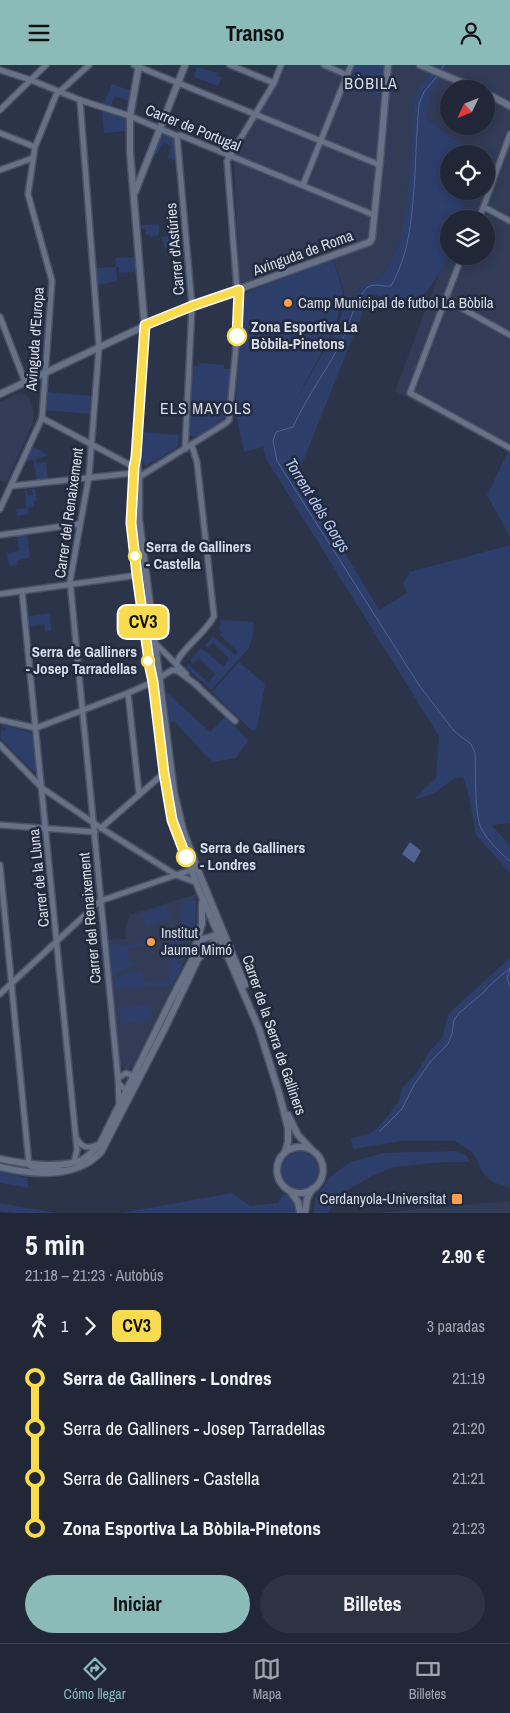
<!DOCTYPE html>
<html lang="es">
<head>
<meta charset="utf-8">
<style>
	:root { --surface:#212737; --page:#2d3342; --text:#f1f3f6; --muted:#a2a5ad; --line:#3e4452; --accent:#8bbbb9 }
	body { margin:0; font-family:"Archivo Narrow",sans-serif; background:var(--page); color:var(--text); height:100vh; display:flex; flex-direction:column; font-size:19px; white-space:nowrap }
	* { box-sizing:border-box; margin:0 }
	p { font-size:16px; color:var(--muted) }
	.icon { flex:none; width:28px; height:28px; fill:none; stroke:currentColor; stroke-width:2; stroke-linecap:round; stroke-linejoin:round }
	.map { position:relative; height:1148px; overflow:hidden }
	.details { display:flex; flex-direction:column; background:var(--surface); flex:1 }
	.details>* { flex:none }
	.badge { padding:0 10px; border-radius:8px; font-size:18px; line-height:32px }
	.needle { width:32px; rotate:227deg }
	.controls { position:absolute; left:440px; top:15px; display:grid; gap:10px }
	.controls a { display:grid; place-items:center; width:55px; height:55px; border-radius:50%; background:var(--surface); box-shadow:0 2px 12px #0003,0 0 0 1px var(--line); font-size:25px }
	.map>.badge { position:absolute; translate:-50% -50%; box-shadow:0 0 0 2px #fff }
	.legs { display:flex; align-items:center; gap:8px; height:55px; padding:0 25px; font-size:16px }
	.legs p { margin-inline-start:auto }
	.overview { display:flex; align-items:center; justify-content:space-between; height:85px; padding:0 25px }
	h1 { font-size:28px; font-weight:700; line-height:38px }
	.primary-button { display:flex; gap:10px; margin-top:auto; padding:10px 25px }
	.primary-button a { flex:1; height:58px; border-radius:30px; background:var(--accent); color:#111; font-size:20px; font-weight:700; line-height:58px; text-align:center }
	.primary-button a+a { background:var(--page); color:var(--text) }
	ul { padding:0 25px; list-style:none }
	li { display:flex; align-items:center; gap:18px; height:50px; font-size:19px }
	li i { display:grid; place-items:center; width:8px; height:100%; margin:0 6px; background:currentColor }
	li i::after { content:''; width:12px; height:12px; margin:-6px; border:4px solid; border-radius:50%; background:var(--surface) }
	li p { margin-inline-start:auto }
	li:first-child i { background:linear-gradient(#0000 50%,currentColor 0) }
	li:last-child i { background:linear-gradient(currentColor 50%,#0000 0) }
	header { display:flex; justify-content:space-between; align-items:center; height:65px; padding:0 25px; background:var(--accent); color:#111; font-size:22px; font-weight:700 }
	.menu { display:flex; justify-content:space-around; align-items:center; height:70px; border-top:1px solid var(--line); background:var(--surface); font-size:14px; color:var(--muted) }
	.menu a { display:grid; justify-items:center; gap:2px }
	.menu .current { color:var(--accent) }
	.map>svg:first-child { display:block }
	.built { fill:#323c57; fill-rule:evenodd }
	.green { fill:#2e3e6b }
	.water { fill:#506294 }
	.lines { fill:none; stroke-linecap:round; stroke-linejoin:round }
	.stream { stroke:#506294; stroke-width:1 }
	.minor-casing { stroke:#4b5163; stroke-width:8 }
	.tertiary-casing { stroke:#4b5163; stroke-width:9 }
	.minor { stroke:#677188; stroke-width:5 }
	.tertiary { stroke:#677188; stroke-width:6 }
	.line-1-casing { stroke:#fff; stroke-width:11 }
	.line-1 { stroke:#f9db4f; stroke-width:8 }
	.poi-dot { fill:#fb9e50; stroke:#222a3e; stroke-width:2 }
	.stop-1-dot { fill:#fff; stroke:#f9db4f; stroke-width:2.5 }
	.labels { text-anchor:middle; stroke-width:5; stroke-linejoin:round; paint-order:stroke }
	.street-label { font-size:15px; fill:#d7ddea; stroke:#222a3e }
	.poi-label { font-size:15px; fill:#d7ddea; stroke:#222a3e; text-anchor:start }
	.stop-label { font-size:15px; font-weight:bold; fill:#d7ddea; stroke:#222a3e; text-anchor:start }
	.neighbourhood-label { font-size:16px; letter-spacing:1px; fill:#d7ddea; stroke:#222a3e }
	.water-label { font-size:16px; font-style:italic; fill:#b6c8f6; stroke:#222a3e }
</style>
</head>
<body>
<header><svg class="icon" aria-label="menu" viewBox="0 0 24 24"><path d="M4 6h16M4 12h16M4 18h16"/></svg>Transo<svg class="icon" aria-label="person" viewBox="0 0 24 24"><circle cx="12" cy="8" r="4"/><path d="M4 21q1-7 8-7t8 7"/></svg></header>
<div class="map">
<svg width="510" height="1148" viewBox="0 0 510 1148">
	<rect width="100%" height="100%" fill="#2c3449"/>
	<g class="built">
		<polygon points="283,0 431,0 430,9 415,28 406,148 397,184 383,212 363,220 352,234 343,234 344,227 330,183 239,222 234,90 276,16"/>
		<path d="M448,0H510V388L395,326L449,183V191H486V154H459L470,126H486V89H474L426,53L432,27ZM449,24H486V61H449Z"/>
		<polygon points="20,328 27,331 30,335 34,349 33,358 6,418 0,415 0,337"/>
		<polygon points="196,829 197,864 192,882 133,1002 129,1004 124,1003 119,997 108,875 126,874 125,862 130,850"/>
		<polygon points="510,1136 510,1148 378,1148 388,1147"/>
	</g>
	<g class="green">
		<polygon points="355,0 384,0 380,33 347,20"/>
		<path d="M431,0H448L432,27L426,53L474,89H449V126H470L459,154H449C449,163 450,173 449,182C445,204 425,235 404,246L389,233L370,229L298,409L379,545L407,528L403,519L410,507L510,480V758L491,760L510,780V808L476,770L469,731L463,712L453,714L433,729L416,734L415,733L436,713L439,671L266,394L263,382L244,387L235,344L244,232L247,227L333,194L343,228L336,260L293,341L339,259L345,235L352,234L363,220L383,212L397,184L406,148L415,28L429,9Z"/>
		<polygon points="197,2 217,8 216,11 222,12 218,21 194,12"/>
		<polygon points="112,19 131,26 130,36 115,31 111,41 104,39"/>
		<polygon points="102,45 126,54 127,56 125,66 104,68"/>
		<polygon points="165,69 174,73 176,96 168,93 171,81 163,77 157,89 154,87 161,71"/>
		<polygon points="159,159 159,170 150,172 149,169 146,170 146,164 142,164 142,160"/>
		<polygon points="178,170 178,173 182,173 183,181 164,183 162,172"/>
		<polygon points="135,192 137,207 119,208 119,202 116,202 117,216 97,220 96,203 116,202 115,193"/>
		<path d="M199,298L224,300V304H230L226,351L224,354C215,360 200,375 188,370V367L192,301H199Z"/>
		<polygon points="48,327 91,331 90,349 46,345"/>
		<polygon points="143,367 179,370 178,382 146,401 141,395"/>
		<polygon points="32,381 48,390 45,392 36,394 36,398 46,397 48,414 37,415 33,395 25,396"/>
		<polygon points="508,387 510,388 510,472 487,430"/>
		<polygon points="35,423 37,435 34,436 34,442 28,443 29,449 17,451 16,444 26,443 25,425 27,425 28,431 33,430 31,424"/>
		<polygon points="27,469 30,492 17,496 18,500 9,501 7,488 19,486 17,471"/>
		<polygon points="50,548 51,566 45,567 44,559 30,562 29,551"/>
		<polygon points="221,555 254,557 253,571 248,584 211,625 187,603 188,599 209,618 215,609 199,593 193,599 190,595 201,583 224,602 229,593 213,578 208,583 205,580 213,571 235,590 238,587 219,569 222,568 219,564"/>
		<polygon points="239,597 265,619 257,663 252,666 212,627"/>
		<polygon points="166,627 210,667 225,652 247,674 247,677 236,693 212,697 174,656 170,657"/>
		<polygon points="2,660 33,668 37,704 34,707 0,673 1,665 4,666 7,664 2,662"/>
		<polygon points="183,835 196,836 195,862 181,862"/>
		<polygon points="167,840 171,853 146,862 141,849"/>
		<polygon points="173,869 182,870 177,898 180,900 184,898 173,920 113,924 112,915 130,906 131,907 142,906 144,918 168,914"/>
		<path d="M146,876L147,879L127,885L130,899L142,896L112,911L109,879C116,878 119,882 125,881C132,880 140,877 146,876Z"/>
		<polygon points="510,893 510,1123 493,1117 484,1109 473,1088 455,1076 400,1076 353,1084 351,1073 368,1070 379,1062 399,1036 402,1023 416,1009 430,986 442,973 448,949"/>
		<polygon points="150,940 151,955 121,958 119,943"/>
		<polygon points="456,1086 467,1091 470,1097 443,1097 394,1102 372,1111 339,1130 328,1148 314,1148 315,1134 329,1113 350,1097 384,1088"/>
		<circle cx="300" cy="1105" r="18"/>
		<polygon points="0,1107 27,1113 29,1123 0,1118"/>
		<polygon points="232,1128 250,1141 278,1138 284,1128 293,1136 296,1148 121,1148"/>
		<polygon points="0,1138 56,1148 14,1148 0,1146"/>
	</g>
	<polygon class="water" points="410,777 421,786 414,798 402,789"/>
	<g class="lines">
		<g class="stream">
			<polyline points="440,6 444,0"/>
			<path d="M438,10L424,27L419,39C417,62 416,85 415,109C412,148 411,186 391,221C384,222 374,218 368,222C358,229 349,259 344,271C329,303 307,330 293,362L276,367L273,376L277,396L419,620L454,666L471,679L475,688C476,706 474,751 482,765C488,776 500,788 510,796"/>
			<polyline points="510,903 507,914 510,921"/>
			<polyline points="380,1066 402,1044 414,1020 431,996 448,979 452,969 454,955 459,948 484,927 489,921 510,903"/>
		</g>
		<defs>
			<g id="minor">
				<polyline points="134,0 380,100"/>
				<polyline points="230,0 274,18"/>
				<polyline points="324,0 347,10"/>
				<polyline points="0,5 31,15 80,35 130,51 177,71 180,70 374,150"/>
				<polyline points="80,35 99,282 89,411 70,516 118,1013"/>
				<polyline points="0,45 46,0"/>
				<polyline points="0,68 35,82"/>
				<polyline points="177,71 192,241 185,384"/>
				<polyline points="0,105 33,93"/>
				<polyline points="303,120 351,0"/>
				<polyline points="484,142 510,156"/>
				<polyline points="479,154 510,69"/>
				<polyline points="462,191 410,328 510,383"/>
				<polyline points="237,225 227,96 274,18 281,0"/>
				<polyline points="447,235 510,270"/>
				<polyline points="0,252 25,317"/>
				<polyline points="42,353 134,402"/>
				<polyline points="139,412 226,358 229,355 237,271 239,225"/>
				<polyline points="11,421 134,408"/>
				<polyline points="0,444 42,353 52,216 28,129 35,82 56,30 89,0"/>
				<polyline points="0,470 79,459"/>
				<polyline points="22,526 77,1085 74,1097"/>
				<polyline points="0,529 146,509"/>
				<polyline points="155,578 186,609"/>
				<path d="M178,606C178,604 176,600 177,598C179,586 207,567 214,551L197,397L192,381"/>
				<polyline points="195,619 235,656"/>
				<polyline points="128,628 139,729"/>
				<polyline points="0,655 36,663 128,628 153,617 172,605 178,606 198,621"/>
				<polyline points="0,680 42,723 101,763 176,810 194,804"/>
				<polyline points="0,760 95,767"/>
				<polyline points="101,763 164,708 171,706"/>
				<path d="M0,800L29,1100C39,1107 52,1100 62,1106"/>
				<polyline points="0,929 100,836 176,810 195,817"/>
				<polyline points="119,1019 123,1023 129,1024"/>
				<polyline points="119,1038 118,1013 126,1008 135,1012"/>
				<path d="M77,1074C82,1083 88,1084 97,1080"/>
			</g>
			<g id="tertiary">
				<polyline points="139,0 130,51 130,87 145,266 134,402 131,458 149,603 153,617 164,708 172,755 200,827 259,964 279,1028 288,1063 288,1077 285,1087"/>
				<polyline points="420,0 478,24"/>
				<polyline points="486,28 510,41"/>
				<polyline points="135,127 185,0"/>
				<polyline points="0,329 151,258 192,241 370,177 372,173 380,95 388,0"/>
				<polyline points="137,398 139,412 139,454 174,727 183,765 197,803 245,920"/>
				<polyline points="196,880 202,859 202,838"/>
				<path d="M205,888C213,884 221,887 227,891"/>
				<polyline points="288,1050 298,1070 311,1084"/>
				<circle cx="300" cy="1105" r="23"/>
				<path d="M0,1094C22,1099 61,1104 82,1095C89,1091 94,1085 100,1079L171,935L203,874L213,871L221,873"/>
				<path d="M0,1102C33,1110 76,1114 101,1087L165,963L198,894L216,875L218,869"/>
				<polyline points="290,1126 298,1137 300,1148"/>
				<polyline points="305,1148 307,1134 312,1124"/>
			</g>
		</defs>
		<use href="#minor" class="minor-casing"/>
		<use href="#tertiary" class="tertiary-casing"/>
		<use href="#minor" class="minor"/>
		<use href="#tertiary" class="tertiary"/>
	</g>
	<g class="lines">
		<defs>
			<polyline id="line-1" points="186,792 172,755 164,708 153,617 150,603 137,510 131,458 134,402 136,392 145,260 192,241 239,225 237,271"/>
		</defs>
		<use href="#line-1" class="line-1-casing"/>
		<use href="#line-1" class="line-1"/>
	</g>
	<g class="poi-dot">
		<circle cx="288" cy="238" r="5"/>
		<circle cx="151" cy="877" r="5"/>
		<rect x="451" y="1128" width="12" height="12" rx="2.5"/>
	</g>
	<g class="stop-1-dot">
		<circle cx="237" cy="271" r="9"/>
		<circle cx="135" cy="491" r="6"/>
		<circle cx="148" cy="596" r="6"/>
		<circle cx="186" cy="792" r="9"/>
	</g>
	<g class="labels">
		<g class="street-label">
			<text transform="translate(193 63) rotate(22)" y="5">Carrer de Portugal</text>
			<text transform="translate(175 184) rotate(-95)" y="5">Carrer d'Astúries</text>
			<text transform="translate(303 188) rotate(-20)" y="5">Avinguda de Roma</text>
			<text transform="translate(35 274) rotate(-86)" y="5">Avinguda d'Europa</text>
			<text transform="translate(69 448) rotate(-82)" y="5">Carrer del Renaixement</text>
			<text transform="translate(39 813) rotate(-96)" y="5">Carrer de la Lluna</text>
			<text transform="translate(90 853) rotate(-95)" y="5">Carrer del Renaixement</text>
			<text transform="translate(274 970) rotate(71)" y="5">Carrer de la Serra de Galliners</text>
		</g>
		<g class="poi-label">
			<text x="298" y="243">Camp Municipal de futbol La Bòbila</text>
			<text x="161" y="873">Institut<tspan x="161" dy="17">Jaume Mimó</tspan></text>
			<text x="446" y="1139" text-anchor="end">Cerdanyola-Universitat</text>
		</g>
		<g class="stop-label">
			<text x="251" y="267">Zona Esportiva La<tspan x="251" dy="17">Bòbila-Pinetons</tspan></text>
			<text x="146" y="487">Serra de Galliners<tspan x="146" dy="17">- Castella</tspan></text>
			<text x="137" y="592" text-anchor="end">Serra de Galliners<tspan x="137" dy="17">- Josep Tarradellas</tspan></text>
			<text x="200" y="788">Serra de Galliners<tspan x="200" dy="17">- Londres</tspan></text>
		</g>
		<g class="neighbourhood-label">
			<text x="371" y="24">BÒBILA</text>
			<text x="206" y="349">ELS MAYOLS</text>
		</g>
		<g class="water-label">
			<text transform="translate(318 440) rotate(58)" y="6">Torrent dels Gorgs</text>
		</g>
	</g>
</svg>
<div class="controls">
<a><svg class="needle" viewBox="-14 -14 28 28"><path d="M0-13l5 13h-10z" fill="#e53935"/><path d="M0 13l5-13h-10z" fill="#a2a5ad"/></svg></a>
<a><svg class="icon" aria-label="locate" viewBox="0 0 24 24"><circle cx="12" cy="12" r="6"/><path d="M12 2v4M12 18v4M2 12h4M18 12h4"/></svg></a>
<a><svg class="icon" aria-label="layers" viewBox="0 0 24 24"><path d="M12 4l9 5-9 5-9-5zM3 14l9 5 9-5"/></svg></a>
</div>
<b class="badge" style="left:143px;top:557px;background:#f9db4f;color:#111">CV3</b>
</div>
<section class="details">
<div class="overview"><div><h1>5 min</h1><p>21:18 – 21:23 · Autobús</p></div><b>2.90 €</b></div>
<div class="legs"><svg class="icon" aria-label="walk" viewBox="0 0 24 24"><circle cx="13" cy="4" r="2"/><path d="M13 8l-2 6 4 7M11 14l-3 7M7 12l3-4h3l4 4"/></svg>1<svg class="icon" aria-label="forward" viewBox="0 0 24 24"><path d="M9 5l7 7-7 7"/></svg><b class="badge" style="background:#f9db4f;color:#111">CV3</b><p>3 paradas</p></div>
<ul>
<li><i style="color:#f9db4f"></i><b>Serra de Galliners - Londres</b><p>21:19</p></li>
<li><i style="color:#f9db4f"></i><span>Serra de Galliners - Josep Tarradellas</span><p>21:20</p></li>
<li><i style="color:#f9db4f"></i><span>Serra de Galliners - Castella</span><p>21:21</p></li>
<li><i style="color:#f9db4f"></i><b>Zona Esportiva La Bòbila-Pinetons</b><p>21:23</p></li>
</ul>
<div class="primary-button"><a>Iniciar</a><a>Billetes</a></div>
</section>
<nav class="menu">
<a class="current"><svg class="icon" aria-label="directions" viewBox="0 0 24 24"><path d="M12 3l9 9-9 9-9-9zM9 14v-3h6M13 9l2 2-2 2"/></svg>Cómo llegar</a>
<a><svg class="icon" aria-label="map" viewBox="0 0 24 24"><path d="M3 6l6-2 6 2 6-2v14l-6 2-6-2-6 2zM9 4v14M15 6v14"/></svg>Mapa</a>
<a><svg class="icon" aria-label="tickets" viewBox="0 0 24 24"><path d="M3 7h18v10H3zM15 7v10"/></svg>Billetes</a>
</nav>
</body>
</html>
